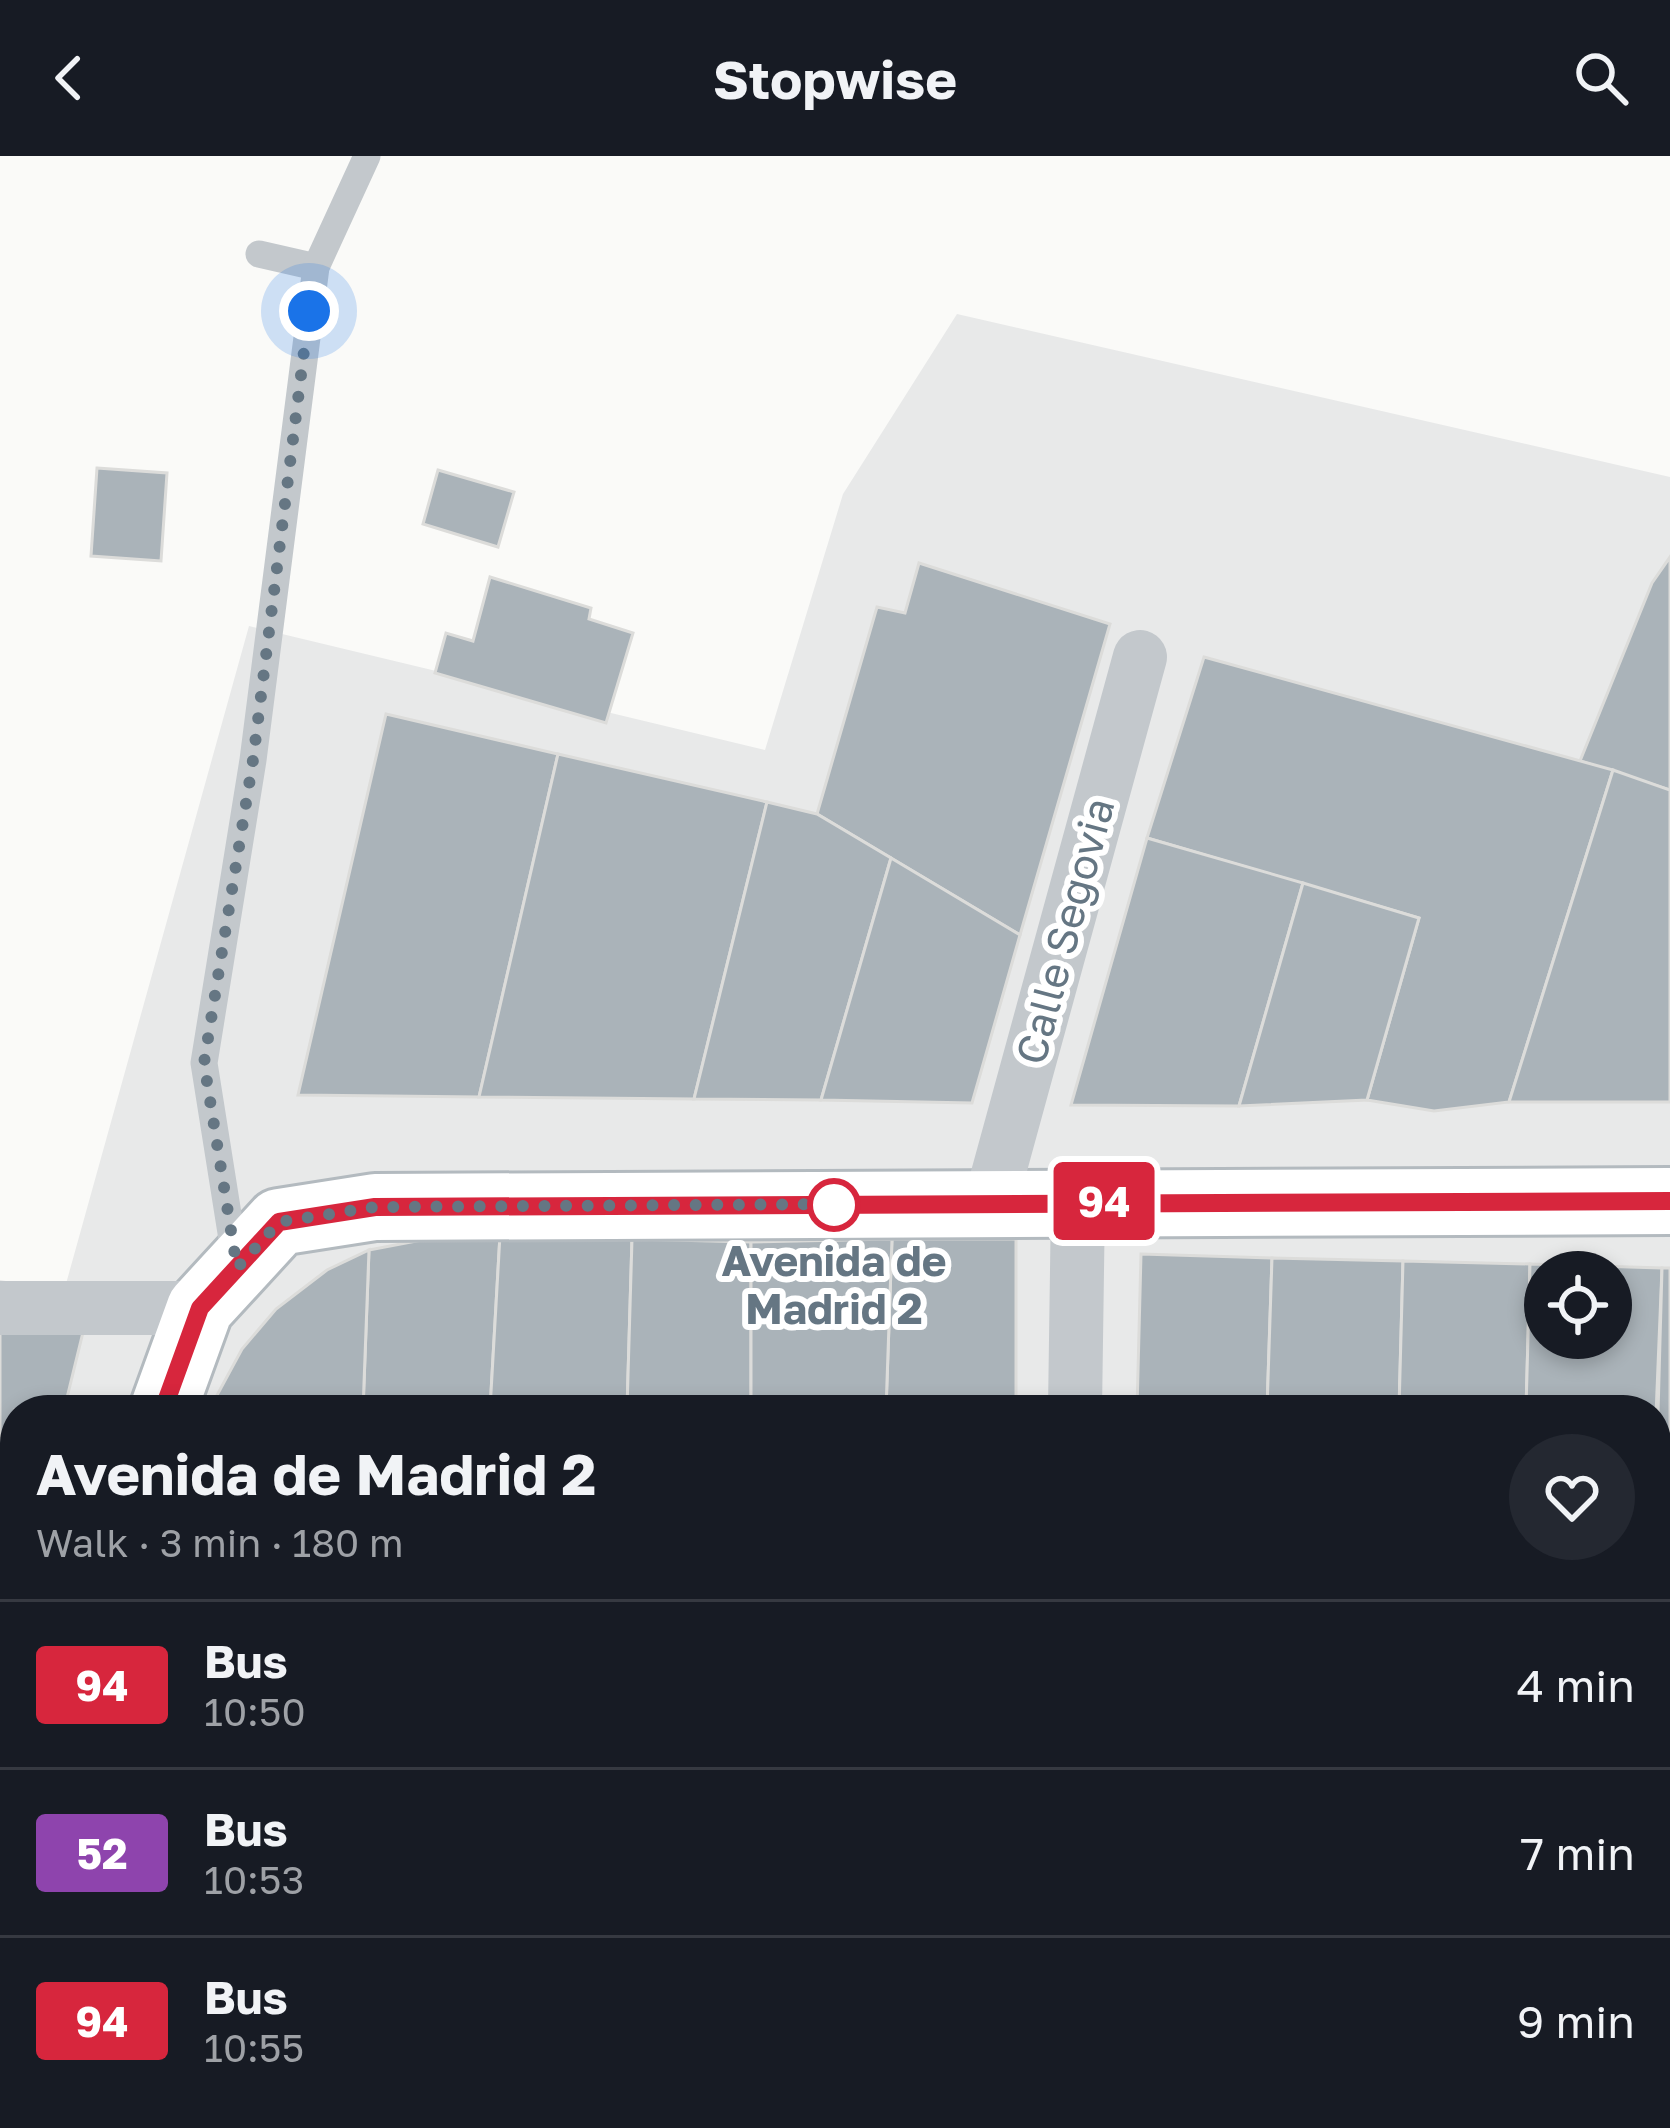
<!DOCTYPE html>
<html lang="en">
<head>
<meta charset="utf-8">
<style>
	:root { --surface:#171b24; --page:#242831; --text:#f1f3f6; --muted:#9ea1a6; --line:#363941 }
	body { margin:0; font-family:"Golos Text",sans-serif; background:var(--page); color:var(--text); height:100vh; display:flex; flex-direction:column; font-size:45px; white-space:nowrap }
	* { box-sizing:border-box; margin:0 }
	p { font-size:39px; color:var(--muted) }
	.icon { flex:none; width:66px; height:66px; fill:none; stroke:currentColor; stroke-width:2; stroke-linecap:round; stroke-linejoin:round }
	.map { position:relative; flex:1; overflow:hidden }
	.sheet { position:absolute; left:0px; top:1239px; width:1671px; height:735px; display:flex; flex-direction:column; background:var(--surface); border-radius:48px 48px 0 0; box-shadow:0 6px 18px #0003 }
	.sheet>* { flex:none }
	.badge { padding:0 24px; border-radius:9px; font-size:42px; line-height:78px }
	.buttons { position:absolute; left:1524px; top:1095px; display:grid; gap:24px }
	.buttons a { display:grid; place-items:center; width:108px; height:108px; border-radius:50%; background:var(--surface); box-shadow:0 6px 18px #0003; font-size:60px }
	.you { position:absolute; width:60px; height:60px; margin:-30px; border:9px solid #fff; border-radius:50%; background:#1a73e8; box-shadow:0 0 0 18px #1a73e833 }
	.map>.badge { position:absolute; translate:-50% -50%; box-shadow:0 0 0 6px #fff }
	.round { display:grid; place-items:center; flex:none; width:126px; height:126px; border-radius:63px; background:var(--page) }
	.headline { display:flex; align-items:center; justify-content:space-between; height:204px; padding:0 36px }
	h1 { font-size:57px; font-weight:700; line-height:90px }
	ul { padding:0; list-style:none }
	li { display:flex; align-items:center; gap:36px; height:168px; padding:0 36px; border-top:3px solid var(--line) }
	li div { flex:1 }
	li b { display:block; font-size:45px }
	li em { font-style:normal }
	li .badge { min-width:132px; font-weight:700; text-align:center }
	header { display:flex; justify-content:space-between; align-items:center; height:156px; padding:0 36px; background:var(--surface); font-size:54px; font-weight:700 }
	.map>svg:first-child { display:block }
	.built { fill:#e8e9e9; fill-rule:evenodd }
	.building { fill:#aab3b9; stroke:#dcdcda; stroke-width:3; fill-rule:evenodd }
	.lines { fill:none; stroke-linecap:round; stroke-linejoin:round }
	.secondary-casing { stroke:#b3babf; stroke-width:72 }
	.lane { stroke:#c3c8cc; stroke-width:27 }
	.street { stroke:#c3c8cc; stroke-width:54 }
	.secondary { stroke:#fff; stroke-width:66 }
	.line-casing { stroke:#fff; stroke-width:27 }
	.line { stroke:#d7263d; stroke-width:18 }
	.walk { stroke:#657683; stroke-width:12; stroke-dasharray:0 21.6 }
	.stop-dot { fill:#fff; stroke:#d7263d; stroke-width:6 }
	.labels { text-anchor:middle; stroke-width:12; stroke-linejoin:round; paint-order:stroke }
	.street-label { font-size:42px; fill:#657683; stroke:#fff }
	.stop-label { font-size:42px; font-weight:bold; fill:#657683; stroke:#fff }
</style>
</head>
<body>
<header><svg class="icon" aria-label="back" viewBox="0 0 24 24"><path d="M15 5l-7 7 7 7"/></svg>Stopwise<svg class="icon" aria-label="search" viewBox="0 0 24 24"><circle cx="10" cy="10" r="6"/><path d="M15 15l6 6"/></svg></header>
<div class="map">
<svg width="1670" height="1972" viewBox="0 0 1670 1972">
	<rect width="100%" height="100%" fill="#fafaf8"/>
	<path class="built" d="M957,158L1670,321V1869L1656,1870V1254H15V1959H1059L1060,1972H0V1124L64,1135L249,470L765,594L843,338ZM1545,1116H1611V1182H1545Z"/>
	<g class="building">
		<polygon points="97,312 167,317 161,405 91,400"/>
		<polygon points="438,314 514,336 498,391 423,368"/>
		<polygon points="1670,401 1670,634 1580,605 1652,427"/>
		<polygon points="919,407 1110,468 1020,779 817,658 877,451 905,457"/>
		<polygon points="490,421 591,452 589,463 633,477 606,567 435,517 446,477 473,485"/>
		<polygon points="1204,501 1613,614 1509,946 1434,955 1367,944 1419,762 1147,682"/>
		<polygon points="386,558 558,598 479,941 298,939"/>
		<polygon points="558,598 767,646 694,943 479,941"/>
		<polygon points="1613,614 1670,634 1670,946 1509,946"/>
		<polygon points="767,646 817,658 891,702 821,944 694,943"/>
		<polygon points="1147,682 1303,727 1239,950 1071,949"/>
		<polygon points="891,702 1020,779 972,947 821,944"/>
		<polygon points="1303,727 1419,762 1367,944 1239,950"/>
		<polygon points="453,1078 500,1079 490,1254 363,1254 369,1094"/>
		<polygon points="500,1079 632,1083 627,1254 490,1254"/>
		<polygon points="632,1083 751,1086 751,1254 627,1254"/>
		<polygon points="892,1083 1016,1083 1016,1254 886,1254"/>
		<polygon points="892,1083 886,1254 751,1254 751,1086"/>
		<polygon points="369,1094 363,1254 209,1254 242,1193 276,1153 327,1114"/>
		<polygon points="1141,1098 1272,1102 1267,1254 1137,1254"/>
		<polygon points="1272,1102 1403,1105 1399,1254 1267,1254"/>
		<polygon points="1403,1105 1530,1108 1526,1254 1399,1254"/>
		<path d="M1530,1108L1662,1112L1656,1259V1254H1526ZM1545,1116H1611V1182H1545Z"/>
		<polygon points="1662,1112 1670,1112 1670,1331 1656,1330"/>
		<polygon points="0,1166 84,1172 64,1254 15,1254 15,1453 0,1514"/>
		<polygon points="1656,1330 1670,1331 1670,1549 1656,1548"/>
		<polygon points="1656,1638 1670,1639 1670,1824 1656,1825"/>
	</g>
	<g class="lines">
		<defs>
			<g id="secondary">
				<polyline points="163,1254 200,1152 279,1066 375,1051 1670,1045"/>
				<polyline points="0,1874 15,1816"/>
			</g>
		</defs>
		<use href="#secondary" class="secondary-casing"/>
		<g class="lane">
			<polyline points="259,98 316,111"/>
			<polyline points="235,1102 204,907 253,604 316,111 367,0"/>
			<polyline points="0,1949 15,1950"/>
			<polyline points="241,1959 555,1972"/>
		</g>
		<g class="street">
			<polyline points="990,1048 1140,501"/>
			<polyline points="0,1152 200,1152"/>
			<polyline points="1075,1254 1078,1045"/>
			<polyline points="1656,1586 1670,1586"/>
			<polyline points="0,1617 15,1616"/>
		</g>
		<use href="#secondary" class="secondary"/>
	</g>
	<g class="lines">
		<defs>
			<polyline id="line" points="163,1254 200,1152 279,1066 375,1051 1670,1045"/>
		</defs>
		<use href="#line" class="line-casing"/>
		<use href="#line" class="line"/>
		<polyline class="walk" points="309,155 253,604 204,907 237,1112 279,1066 375,1051 848,1048 834,1049"/>
	</g>
	<circle class="stop-dot" cx="834" cy="1049" r="24"/>
	<g class="labels">
		<g class="street-label">
			<text transform="translate(1065 775) rotate(-75)" y="15">Calle Segovia</text>
		</g>
		<g class="stop-label">
			<text x="834" y="1120">Avenida de<tspan x="834" dy="48">Madrid 2</tspan></text>
		</g>
	</g>
</svg>
<div class="buttons">
<a><svg class="icon" aria-label="locate" viewBox="0 0 24 24"><circle cx="12" cy="12" r="6"/><path d="M12 2v4M12 18v4M2 12h4M18 12h4"/></svg></a>
</div>
<div class="you" style="left:309px;top:155px"></div>
<b class="badge" style="left:1104px;top:1045px;background:#d7263d;color:#fff">94</b>
<section class="sheet">
<div class="headline"><div><h1>Avenida de Madrid 2</h1><p>Walk · 3 min · 180 m</p></div><a class="round"><svg class="icon" aria-label="heart" viewBox="0 0 24 24"><path d="M12 20l-8-8c-3-5 5-10 8-4 3-6 11-1 8 4z"/></svg></a></div>
<ul>
<li><span class="badge" style="background:#d7263d;color:#fff">94</span><div><b>Bus</b><p>10:50</p></div><em>4 min</em></li>
<li><span class="badge" style="background:#8e44ad;color:#fff">52</span><div><b>Bus</b><p>10:53</p></div><em>7 min</em></li>
<li><span class="badge" style="background:#d7263d;color:#fff">94</span><div><b>Bus</b><p>10:55</p></div><em>9 min</em></li>
</ul>
</section>
</div>
</body>
</html>
